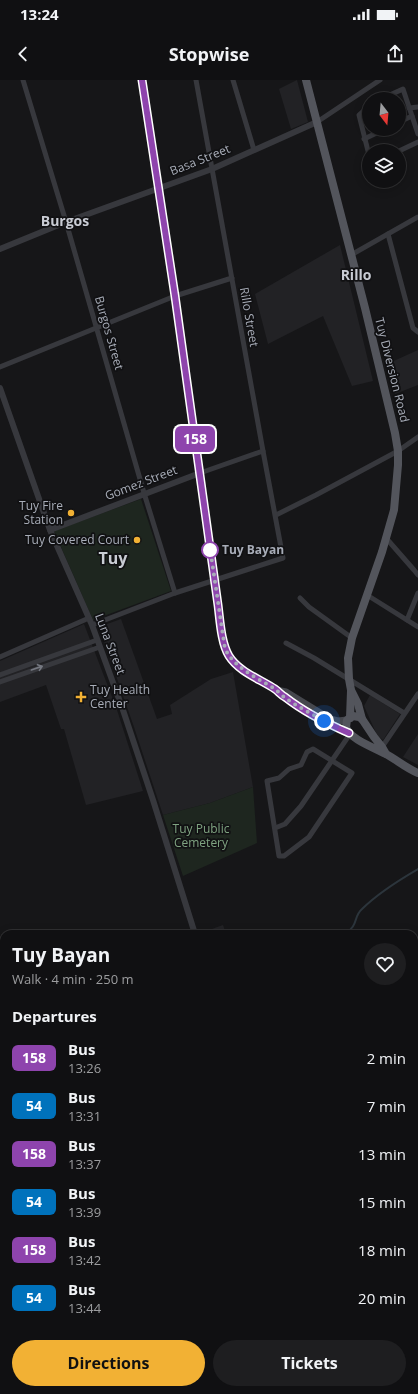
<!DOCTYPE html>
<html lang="en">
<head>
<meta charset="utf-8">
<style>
	:root { --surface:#101012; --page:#1e1e20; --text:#f1f3f6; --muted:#9c9d9f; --line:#303032; --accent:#f2b134 }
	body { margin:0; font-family:"Open Sans",sans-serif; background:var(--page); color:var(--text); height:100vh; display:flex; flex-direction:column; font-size:15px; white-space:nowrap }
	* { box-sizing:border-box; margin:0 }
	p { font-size:13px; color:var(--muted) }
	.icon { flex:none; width:22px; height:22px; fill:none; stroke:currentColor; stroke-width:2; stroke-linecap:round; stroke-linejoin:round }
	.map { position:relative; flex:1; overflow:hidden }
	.sheet { position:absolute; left:0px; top:850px; width:418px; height:464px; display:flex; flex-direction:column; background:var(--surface); border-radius:12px 12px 0 0; box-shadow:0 2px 10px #0003,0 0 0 1px var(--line) }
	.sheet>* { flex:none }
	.badge { padding:0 8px; border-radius:6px; font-size:14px; line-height:26px }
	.needle { width:26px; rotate:164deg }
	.buttons { position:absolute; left:362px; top:12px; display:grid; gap:8px }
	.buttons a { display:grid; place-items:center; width:44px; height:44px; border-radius:50%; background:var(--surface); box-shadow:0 2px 10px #0003,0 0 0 1px var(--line); font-size:20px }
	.you { position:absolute; width:20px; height:20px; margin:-10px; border:3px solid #fff; border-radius:50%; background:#1a73e8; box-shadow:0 0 0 6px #1a73e833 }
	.map>.badge { position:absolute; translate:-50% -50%; box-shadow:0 0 0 2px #fff }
	h2 { padding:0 12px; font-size:15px; line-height:36px }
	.round { display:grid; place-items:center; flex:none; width:42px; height:42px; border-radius:21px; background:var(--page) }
	.overview { display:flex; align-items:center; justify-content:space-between; height:68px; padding:0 12px }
	h1 { font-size:19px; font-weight:700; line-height:30px }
	.cta { display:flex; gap:8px; margin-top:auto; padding:8px 12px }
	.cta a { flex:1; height:46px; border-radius:24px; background:var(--accent); color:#111; font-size:16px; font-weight:700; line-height:46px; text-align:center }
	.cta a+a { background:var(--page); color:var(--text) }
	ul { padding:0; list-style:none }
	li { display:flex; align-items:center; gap:12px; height:48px; padding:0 12px }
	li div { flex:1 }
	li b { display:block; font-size:15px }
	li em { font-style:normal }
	li .badge { min-width:44px; font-weight:700; text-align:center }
	.status { display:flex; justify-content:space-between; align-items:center; height:28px; padding:0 20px; background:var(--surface); direction:ltr }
	.status svg { height:11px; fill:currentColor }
	header { display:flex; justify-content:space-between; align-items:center; height:52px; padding:0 12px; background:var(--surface); font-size:18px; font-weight:700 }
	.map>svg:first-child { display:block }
	.built { fill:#222225 }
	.green { fill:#1e261f }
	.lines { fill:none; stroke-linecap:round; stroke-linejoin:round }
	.stream { stroke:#2c353c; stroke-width:2 }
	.minor { stroke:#37383d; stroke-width:5 }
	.tertiary { stroke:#37383d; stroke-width:6 }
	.secondary { stroke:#45474d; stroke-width:7 }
	.primary { stroke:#53555c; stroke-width:8 }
	.oneway { stroke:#757881 }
	.line-casing { stroke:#fff; stroke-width:9 }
	.line { stroke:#8e44ad; stroke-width:6 }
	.walk { stroke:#a8adb8; stroke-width:4; stroke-dasharray:0 7.2 }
	.poi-dot { fill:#f2b134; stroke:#111113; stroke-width:1.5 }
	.stop-dot { fill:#fff; stroke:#8e44ad; stroke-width:2 }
	.labels { text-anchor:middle; stroke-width:3.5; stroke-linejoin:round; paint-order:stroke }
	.street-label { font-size:12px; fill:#a8adb8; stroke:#111113 }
	.poi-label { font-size:12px; fill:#a8adb8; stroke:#111113; text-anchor:end }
	.stop-label { font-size:12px; font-weight:bold; fill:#a8adb8; stroke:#111113; text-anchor:start }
	.park-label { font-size:12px; fill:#7fa381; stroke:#111113 }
	.quarter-label { font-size:14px; font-weight:bold; fill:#c9ccd4; stroke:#111113 }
	.district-label { font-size:16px; font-weight:bold; fill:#c9ccd4; stroke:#111113 }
</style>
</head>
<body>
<div class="status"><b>13:24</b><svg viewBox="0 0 49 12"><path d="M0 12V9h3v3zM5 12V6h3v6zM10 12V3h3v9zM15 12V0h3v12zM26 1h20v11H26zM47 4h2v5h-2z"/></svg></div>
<header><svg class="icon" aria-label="back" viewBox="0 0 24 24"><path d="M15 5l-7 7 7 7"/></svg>Stopwise<svg class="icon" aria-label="share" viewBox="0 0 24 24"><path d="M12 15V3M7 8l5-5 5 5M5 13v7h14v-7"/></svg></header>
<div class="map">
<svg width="418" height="1314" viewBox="0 0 418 1314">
	<rect width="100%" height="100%" fill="#161618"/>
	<g class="built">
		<polygon points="297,0 308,42 291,49 279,9"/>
		<polygon points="340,165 373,301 352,306 323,236 268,264 255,214"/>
		<polygon points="418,270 418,305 395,314 387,284"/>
		<polygon points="121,539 157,639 172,634 170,625 211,599 233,592 253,707 210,723 163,735 134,647 99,547"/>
		<polygon points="84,544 117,630 143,711 86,725 64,649 61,649 46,605 0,622 0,581"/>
		<polygon points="370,615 400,634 383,660 377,655 364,626"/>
		<polygon points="418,654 418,685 403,677"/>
		<polygon points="223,845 226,854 201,854 201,853"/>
		<polygon points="329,1310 366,1310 358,1314 330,1314"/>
	</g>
	<g class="green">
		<polygon points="141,419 171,511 93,540 54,451"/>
		<polygon points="253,707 257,763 183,796 163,735 210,723"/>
		<polygon points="0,971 4,980 4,1040 0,1043"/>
	</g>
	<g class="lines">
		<g class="stream">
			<path d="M345,854C359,845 353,837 362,829C378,813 399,800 418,789"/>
			<polyline points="0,1304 4,1305"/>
		</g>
		<g class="minor">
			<polyline points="23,0 66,142 144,413 175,513"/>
			<polyline points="233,0 254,70"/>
			<polyline points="381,19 403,9 418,54"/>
			<polyline points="369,26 359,35 369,75"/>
			<polyline points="409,28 418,27"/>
			<polyline points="317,42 380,0"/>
			<polyline points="399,42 412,36"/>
			<polyline points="364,59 385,49"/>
			<polyline points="399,71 418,62"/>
			<polyline points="388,154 413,248 418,252"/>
			<polyline points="351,175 418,137"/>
			<polyline points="0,287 175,216 232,198"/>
			<polyline points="200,393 263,371"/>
			<polyline points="276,435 316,415 398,371 418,357"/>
			<polyline points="386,458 414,490 418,495"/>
			<polyline points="367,515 418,547"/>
			<polyline points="300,518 309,527 352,558"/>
			<polyline points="407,540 418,513"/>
			<polyline points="92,545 175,513 283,478 263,371 196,0"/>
			<polyline points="286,563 314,578 404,633"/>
			<polyline points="0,577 89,538"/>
			<polyline points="0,595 97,560"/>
			<polyline points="0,602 100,567"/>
			<polyline points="382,667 418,614"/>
			<polygon points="313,669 352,693 309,757 284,776 279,776 267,701 279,698 289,689 301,685 307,672"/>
			<polyline points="275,748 285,744 301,726 350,654"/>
			<polyline points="0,1050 4,1047"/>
			<polyline points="0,1179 4,1184"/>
		</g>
		<g class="tertiary">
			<polyline points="0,169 66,142 212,89 317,42"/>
			<polyline points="0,308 50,450 92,545 123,630 153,720 195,854"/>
			<polyline points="50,450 200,393"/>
			<polyline points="414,1256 418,1264"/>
		</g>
		<g class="secondary">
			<path d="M142,0L175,216L218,525C220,540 221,563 229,576C239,592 260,599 275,609C279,612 281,615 284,617C303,631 327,644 349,653"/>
			<polyline points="276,610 286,612 330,639 338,641 347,640"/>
		</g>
		<g class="primary">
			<polyline points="306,0 365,228 395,353 398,371 398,385 394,430 382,472 352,558 348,578 349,599 351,610 358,624 362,639"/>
			<polyline points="350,638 351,611"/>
			<path d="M386,674L382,667L374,657L362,639L359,637L353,636L347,640L346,647C349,659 375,668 386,674C397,680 406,688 418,693"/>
		</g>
	</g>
	<defs><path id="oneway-shaft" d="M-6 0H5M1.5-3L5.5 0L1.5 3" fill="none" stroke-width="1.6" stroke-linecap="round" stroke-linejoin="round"/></defs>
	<use class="oneway" href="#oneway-shaft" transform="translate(37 588) rotate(-19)"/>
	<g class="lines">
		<defs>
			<path id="line" d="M142,0L175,216L218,525C220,540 221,563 229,576C239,592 260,599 275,609C279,612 281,615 285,617C303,631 328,644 349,653"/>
		</defs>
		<use href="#line" class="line-casing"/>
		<use href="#line" class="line"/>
		<path class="walk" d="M210,470V468L225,569C236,589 256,597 275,609C278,611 281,615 284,617C296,626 311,633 324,641"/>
	</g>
	<g class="poi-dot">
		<circle cx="71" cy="433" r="4"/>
		<circle cx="137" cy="460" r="4"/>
		<path d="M79 611h4v4h4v4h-4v4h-4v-4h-4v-4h4z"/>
	</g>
	<circle class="stop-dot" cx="210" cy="470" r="8"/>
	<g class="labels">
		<g class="street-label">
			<text transform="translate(200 80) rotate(-22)" y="4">Basa Street</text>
			<text transform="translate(249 237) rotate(80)" y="4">Rillo Street</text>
			<text transform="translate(109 253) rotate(74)" y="4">Burgos Street</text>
			<text transform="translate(392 290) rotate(76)" y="4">Tuy Diversion Road</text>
			<text transform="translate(141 403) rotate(-21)" y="4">Gomez Street</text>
			<text transform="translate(110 564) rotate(69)" y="4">Luna Street</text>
		</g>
		<g class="poi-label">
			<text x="63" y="430">Tuy Fire<tspan x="63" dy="14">Station</tspan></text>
			<text x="129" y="464">Tuy Covered Court</text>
			<text x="90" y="614" text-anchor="start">Tuy Health<tspan x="90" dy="14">Center</tspan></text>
		</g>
		<g class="stop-label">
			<text x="222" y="474">Tuy Bayan</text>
		</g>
		<g class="park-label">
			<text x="201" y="753">Tuy Public<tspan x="201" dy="14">Cemetery</tspan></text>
		</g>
		<g class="quarter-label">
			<text x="65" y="146">Burgos</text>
			<text x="356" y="200">Rillo</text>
		</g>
		<g class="district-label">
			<text x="113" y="484">Tuy</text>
		</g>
	</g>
</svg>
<div class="buttons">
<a><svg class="needle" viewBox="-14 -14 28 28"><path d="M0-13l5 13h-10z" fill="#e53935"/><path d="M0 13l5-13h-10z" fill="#9c9d9f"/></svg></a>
<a><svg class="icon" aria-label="layers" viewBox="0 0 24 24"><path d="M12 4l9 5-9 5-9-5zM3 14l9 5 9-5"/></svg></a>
</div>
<div class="you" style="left:324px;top:641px"></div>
<b class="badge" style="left:195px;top:359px;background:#8e44ad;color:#fff">158</b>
<section class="sheet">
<div class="overview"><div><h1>Tuy Bayan</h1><p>Walk · 4 min · 250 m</p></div><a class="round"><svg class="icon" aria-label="heart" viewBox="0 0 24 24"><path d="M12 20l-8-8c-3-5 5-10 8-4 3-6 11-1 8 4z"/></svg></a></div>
<h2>Departures</h2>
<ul>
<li><span class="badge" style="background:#8e44ad;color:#fff">158</span><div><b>Bus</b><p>13:26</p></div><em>2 min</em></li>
<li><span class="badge" style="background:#0072bc;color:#fff">54</span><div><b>Bus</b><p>13:31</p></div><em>7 min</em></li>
<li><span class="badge" style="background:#8e44ad;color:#fff">158</span><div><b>Bus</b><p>13:37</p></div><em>13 min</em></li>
<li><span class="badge" style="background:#0072bc;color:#fff">54</span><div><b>Bus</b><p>13:39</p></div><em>15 min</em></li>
<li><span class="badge" style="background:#8e44ad;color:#fff">158</span><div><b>Bus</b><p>13:42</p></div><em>18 min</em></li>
<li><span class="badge" style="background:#0072bc;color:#fff">54</span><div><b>Bus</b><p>13:44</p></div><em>20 min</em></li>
</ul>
<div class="cta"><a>Directions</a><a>Tickets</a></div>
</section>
</div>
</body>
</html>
